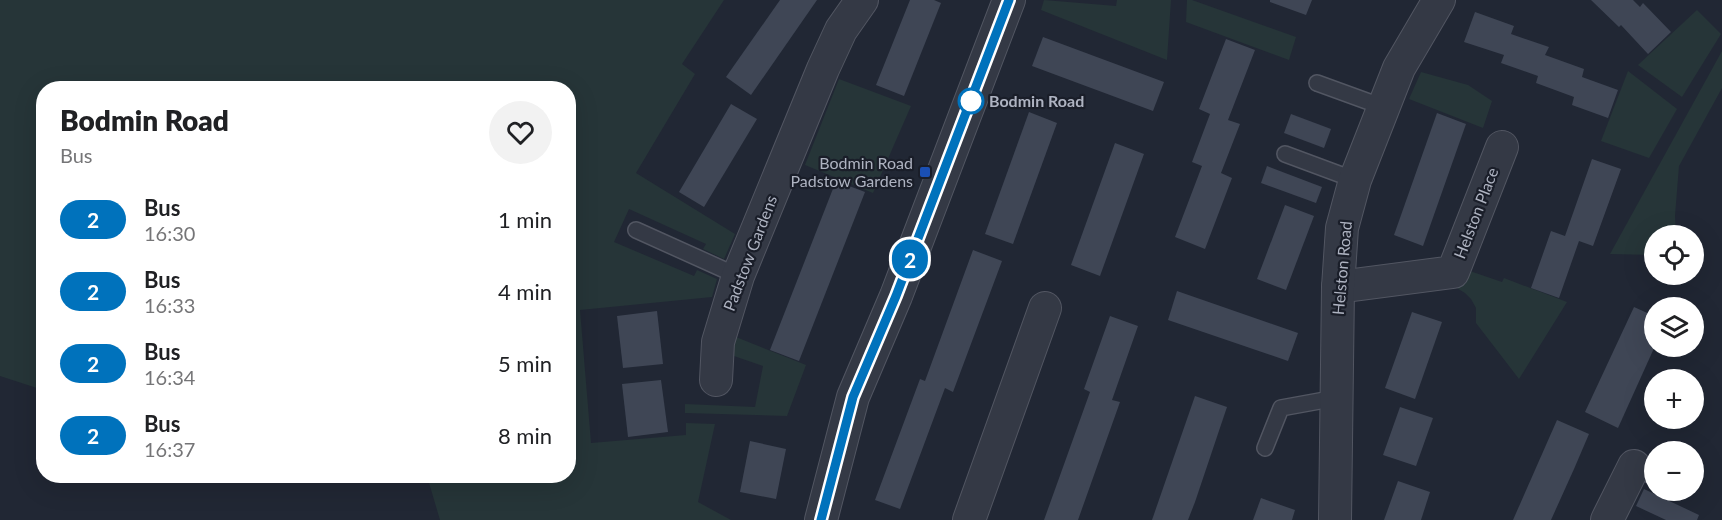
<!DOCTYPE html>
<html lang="en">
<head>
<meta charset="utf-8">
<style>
	:root { --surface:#fff; --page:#f2f2f2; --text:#202124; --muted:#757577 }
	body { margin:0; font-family:Lato,sans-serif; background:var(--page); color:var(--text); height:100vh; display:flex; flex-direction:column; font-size:22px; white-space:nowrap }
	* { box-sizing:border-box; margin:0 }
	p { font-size:20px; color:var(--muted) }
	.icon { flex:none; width:33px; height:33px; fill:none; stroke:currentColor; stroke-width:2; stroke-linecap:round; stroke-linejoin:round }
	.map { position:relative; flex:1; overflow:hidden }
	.sheet { position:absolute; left:36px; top:81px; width:540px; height:402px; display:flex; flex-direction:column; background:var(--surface); border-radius:24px; box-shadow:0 6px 24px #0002 }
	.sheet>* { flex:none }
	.badge { padding:0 12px; border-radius:20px; font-size:21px; line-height:39px }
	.controls { position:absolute; left:1644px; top:225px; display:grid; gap:12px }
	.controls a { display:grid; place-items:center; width:60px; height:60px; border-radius:50%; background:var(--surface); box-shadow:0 6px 24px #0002; font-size:30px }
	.map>.badge { position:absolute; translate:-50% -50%; box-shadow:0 0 0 3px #fff }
	.round { display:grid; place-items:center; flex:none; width:63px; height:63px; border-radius:32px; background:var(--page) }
	.head { display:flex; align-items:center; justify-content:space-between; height:102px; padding:0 24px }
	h1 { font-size:28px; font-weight:800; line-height:45px }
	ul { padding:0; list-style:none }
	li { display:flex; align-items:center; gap:18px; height:72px; padding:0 24px }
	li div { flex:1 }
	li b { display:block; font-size:22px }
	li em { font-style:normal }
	li .badge { min-width:66px; font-weight:700; text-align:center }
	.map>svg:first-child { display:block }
	.green { fill:#263538 }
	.building { fill:#3f4655 }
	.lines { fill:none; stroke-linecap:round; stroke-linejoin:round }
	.lane-casing { stroke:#525662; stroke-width:18 }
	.street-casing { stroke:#525662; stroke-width:34 }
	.lane { stroke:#343945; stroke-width:15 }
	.street { stroke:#343945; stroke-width:32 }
	.line-casing { stroke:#fff; stroke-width:14 }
	.line { stroke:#0072bc; stroke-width:9 }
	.stop-dot { fill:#fff; stroke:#0072bc; stroke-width:3 }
	.transit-dot { fill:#1a4fb4; stroke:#1a1e29; stroke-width:2 }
	.labels { text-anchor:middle; stroke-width:4.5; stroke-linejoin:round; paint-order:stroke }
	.stop-label { font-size:16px; font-weight:bold; fill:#aeb3c1; stroke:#1a1e29; text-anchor:start }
	.poi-label { font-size:16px; fill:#aeb3c1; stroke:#1a1e29; text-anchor:end }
	.street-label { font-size:16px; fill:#aeb3c1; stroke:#1a1e29 }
</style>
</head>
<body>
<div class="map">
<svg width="1722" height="520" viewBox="0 0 1722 520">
	<rect width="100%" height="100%" fill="#212734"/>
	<g class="green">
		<polygon points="0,0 724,0 682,64 695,74 636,173 735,234 724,259 703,249 706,244 629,209 614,242 694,276 697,270 717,279 712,297 580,310 591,443 686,435 686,423 715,424 698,502 731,520 440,520 427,476 568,476 568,88 44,88 43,390 0,376"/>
		<polygon points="1044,0 1116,6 1117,0 1171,0 1167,60 1041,10"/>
		<polygon points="1187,0 1192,0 1296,37 1289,60 1186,22"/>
		<polygon points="1697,10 1721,34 1682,97 1638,65"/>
		<polygon points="1722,51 1722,88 1679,166 1675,216 1676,235 1654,236 1654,255 1610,254"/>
		<polygon points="1628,71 1677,109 1649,158 1601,141"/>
		<polygon points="1421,72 1468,85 1492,101 1483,128 1409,99"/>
		<polygon points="839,79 911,106 873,193 805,165"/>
		<polygon points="1467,270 1502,282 1504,278 1567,302 1519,379 1476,323 1476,308 1471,299 1465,293 1450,284"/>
		<polygon points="736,337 806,365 787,416 685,413 685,404 755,407 763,366 731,355 733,343"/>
	</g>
	<g class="building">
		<polygon points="780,0 817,0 751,95 726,77"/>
		<polygon points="910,0 934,0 941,3 904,96 876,85"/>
		<polygon points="1270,0 1312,0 1306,15 1270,2"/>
		<polygon points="1591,0 1633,0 1640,7 1643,3 1671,32 1648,54 1621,25 1619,27"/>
		<polygon points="1475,12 1514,26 1511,34 1549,47 1545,55 1584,69 1582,77 1618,90 1608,118 1572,105 1574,97 1536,83 1538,76 1501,63 1504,55 1464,42"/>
		<polygon points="1043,37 1164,82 1153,111 1032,66"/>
		<polygon points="1226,39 1255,50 1228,120 1240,124 1221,173 1232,178 1205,249 1175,237 1202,166 1192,162 1210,114 1199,109"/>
		<polygon points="731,104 757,119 704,207 679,192"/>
		<polygon points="1029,112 1057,123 1013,244 985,234"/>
		<polygon points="1437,113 1466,124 1423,246 1394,235"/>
		<polygon points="1291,114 1331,129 1324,148 1284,133"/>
		<polygon points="1115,143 1144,154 1100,276 1071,265"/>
		<polygon points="1592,159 1621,169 1593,246 1579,241 1559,298 1531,288 1551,231 1565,236"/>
		<polygon points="1267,166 1322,187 1316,203 1261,183"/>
		<polygon points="836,181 865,192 799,361 770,350"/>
		<polygon points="1285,205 1314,216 1286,290 1257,279"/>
		<polygon points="973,250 1002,261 953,392 945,388 900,509 875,500 920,379 925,381"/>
		<polygon points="1177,291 1298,333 1288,361 1168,320"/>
		<polygon points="1634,307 1654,316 1655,346 1618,428 1585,412"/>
		<polygon points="657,311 663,364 623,368 617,316"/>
		<polygon points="1412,312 1442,322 1415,399 1385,388"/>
		<polygon points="1110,316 1138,326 1112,400 1120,402 1078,520 1044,520 1090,392 1084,389"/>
		<polygon points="661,380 668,432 628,437 622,384"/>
		<polygon points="1195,396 1227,407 1195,502 1188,520 1152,520"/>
		<polygon points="1400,407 1433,418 1416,466 1383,455"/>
		<polygon points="1557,420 1589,434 1574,469 1551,520 1513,520"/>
		<polygon points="750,441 786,449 776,499 740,492"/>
		<polygon points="1398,481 1430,492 1421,520 1384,520"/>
		<polygon points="1644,489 1699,515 1697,520 1666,520 1636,506"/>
		<polygon points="1261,498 1295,510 1292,520 1253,520"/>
	</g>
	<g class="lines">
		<defs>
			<g id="lane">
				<polyline points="1317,83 1383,107"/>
				<polyline points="1285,154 1355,180"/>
				<polyline points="636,230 738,276"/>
				<polyline points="1265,448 1281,408 1336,398"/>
				<polyline points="1634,466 1654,477"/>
			</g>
			<g id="street">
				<polyline points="1338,287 1453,272 1502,147"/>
				<polyline points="716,380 718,342 738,276 823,69 841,30 862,0"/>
				<polyline points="821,520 853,397 896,296 1009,0"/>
				<polyline points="969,520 1045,308"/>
				<polyline points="1335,520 1338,287 1342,228 1355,180 1399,68 1439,0"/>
				<polyline points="1607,520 1634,466"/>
			</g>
		</defs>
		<use href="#lane" class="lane-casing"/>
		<use href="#street" class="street-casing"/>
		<use href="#lane" class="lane"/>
		<use href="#street" class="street"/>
	</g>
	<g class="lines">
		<defs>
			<polyline id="line" points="821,520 853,397 896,296 1009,0"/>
		</defs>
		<use href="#line" class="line-casing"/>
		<use href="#line" class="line"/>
	</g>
	<circle class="stop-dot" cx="971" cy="101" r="12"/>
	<rect class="transit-dot" x="919" y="166" width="12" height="12" rx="3"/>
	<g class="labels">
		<g class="stop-label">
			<text x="989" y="107">Bodmin Road</text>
		</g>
		<g class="poi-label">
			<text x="913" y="169">Bodmin Road<tspan x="913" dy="18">Padstow Gardens</tspan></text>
		</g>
		<g class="street-label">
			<text transform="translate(1476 213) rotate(-69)" y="6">Helston Place</text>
			<text transform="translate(750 253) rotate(-69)" y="6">Padstow Gardens</text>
			<text transform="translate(1342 268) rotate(-85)" y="6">Helston Road</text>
		</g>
	</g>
</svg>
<div class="controls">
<a><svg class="icon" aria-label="locate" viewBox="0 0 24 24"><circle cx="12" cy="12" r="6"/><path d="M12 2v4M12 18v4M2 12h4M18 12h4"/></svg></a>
<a><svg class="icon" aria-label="layers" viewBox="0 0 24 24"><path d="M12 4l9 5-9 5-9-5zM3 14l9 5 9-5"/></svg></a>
<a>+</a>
<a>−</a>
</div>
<b class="badge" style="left:910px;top:259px;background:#0072bc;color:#fff">2</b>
<section class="sheet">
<div class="head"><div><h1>Bodmin Road</h1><p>Bus</p></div><a class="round"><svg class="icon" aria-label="heart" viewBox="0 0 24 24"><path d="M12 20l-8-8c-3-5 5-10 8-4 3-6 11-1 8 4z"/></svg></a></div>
<ul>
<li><span class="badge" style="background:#0072bc;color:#fff">2</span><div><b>Bus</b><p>16:30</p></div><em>1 min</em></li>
<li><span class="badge" style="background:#0072bc;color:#fff">2</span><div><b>Bus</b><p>16:33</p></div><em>4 min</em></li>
<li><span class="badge" style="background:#0072bc;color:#fff">2</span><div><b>Bus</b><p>16:34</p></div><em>5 min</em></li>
<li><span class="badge" style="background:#0072bc;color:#fff">2</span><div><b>Bus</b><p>16:37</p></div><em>8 min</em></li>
</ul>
</section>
</div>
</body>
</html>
